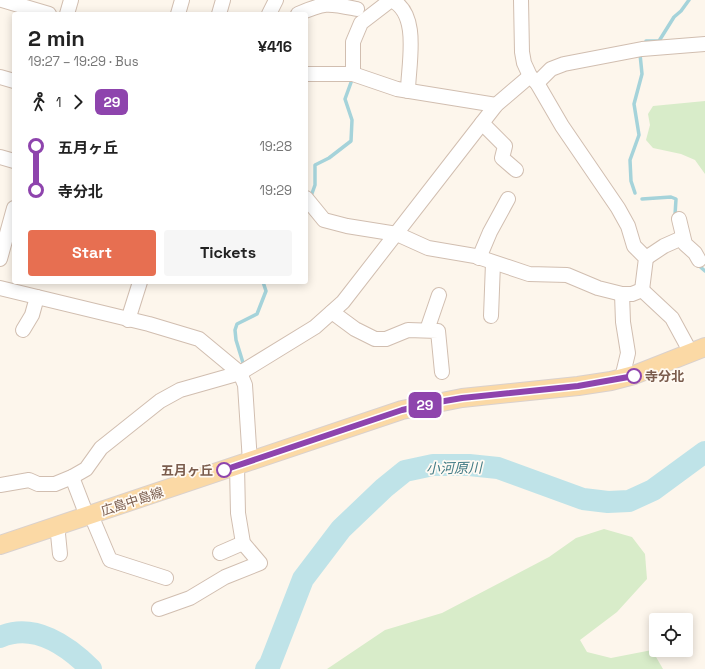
<!DOCTYPE html>
<html lang="en">
<head>
<meta charset="utf-8">
<style>
	:root { --surface:#fff; --page:#f6f6f6; --text:#222; --muted:#767676; --accent:#e76f51 }
	body { margin:0; font-family:"Space Grotesk","Noto Sans JP",sans-serif; background:var(--page); color:var(--text); height:100vh; display:flex; flex-direction:column; font-size:15px; white-space:nowrap }
	* { box-sizing:border-box; margin:0 }
	p { font-size:13px; color:var(--muted) }
	.icon { flex:none; width:22px; height:22px; fill:none; stroke:currentColor; stroke-width:2; stroke-linecap:round; stroke-linejoin:round }
	.map { position:relative; flex:1; overflow:hidden }
	.sheet { position:absolute; left:12px; top:12px; width:296px; height:272px; display:flex; flex-direction:column; background:var(--surface); border-radius:4px; box-shadow:0 2px 10px #0003 }
	.sheet>* { flex:none }
	.badge { padding:0 8px; border-radius:6px; font-size:14px; line-height:26px }
	.fabs { position:absolute; left:649px; top:613px; display:grid; gap:8px }
	.fabs a { display:grid; place-items:center; width:44px; height:44px; border-radius:4px; background:var(--surface); box-shadow:0 2px 10px #0003; font-size:20px }
	.map>.badge { position:absolute; translate:-50% -50%; box-shadow:0 0 0 2px #fff }
	.legs { display:flex; align-items:center; gap:6px; height:44px; padding:0 16px; font-size:13px }
	.legs p { margin-inline-start:auto }
	.overview { display:flex; align-items:center; justify-content:space-between; height:68px; padding:0 16px }
	h1 { font-size:22px; font-weight:700; line-height:30px }
	.action { display:flex; gap:8px; margin-top:auto; padding:8px 16px }
	.action a { flex:1; height:46px; border-radius:4px; background:var(--accent); color:#fff; font-size:16px; font-weight:700; line-height:46px; text-align:center }
	.action a+a { background:var(--page); color:var(--text) }
	ul { padding:0 16px; list-style:none }
	li { display:flex; align-items:center; gap:14px; height:44px; font-size:15px }
	li i { display:grid; place-items:center; width:6px; height:100%; margin:0 5px; background:currentColor }
	li i::after { content:''; width:10px; height:10px; margin:-5px; border:3px solid; border-radius:50%; background:var(--surface) }
	li p { margin-inline-start:auto }
	li:first-child i { background:linear-gradient(#0000 50%,currentColor 0) }
	li:last-child i { background:linear-gradient(currentColor 50%,#0000 0) }
	.map>svg:first-child { display:block }
	.green { fill:#d8ecc9 }
	.lines { fill:none; stroke-linecap:round; stroke-linejoin:round }
	.stream { stroke:#a5d3da; stroke-width:3.5 }
	.river { stroke:#bfe3e8; stroke-width:22 }
	.minor-casing { stroke:#d1beb0; stroke-width:16 }
	.major-casing { stroke:#dad1cd; stroke-width:20 }
	.minor { stroke:#fff; stroke-width:14 }
	.major { stroke:#fbd9a5; stroke-width:18 }
	.line-1-casing { stroke:#fff; stroke-width:9 }
	.line-1 { stroke:#8e44ad; stroke-width:6 }
	.stop-1-dot { fill:#fff; stroke:#8e44ad; stroke-width:2 }
	.labels { text-anchor:middle; stroke-width:3.5; stroke-linejoin:round; paint-order:stroke }
	.stop-label { font-size:13px; font-weight:bold; fill:#7a5c4d; stroke:#fffaf3; text-anchor:start }
	.street-label { font-size:13px; fill:#7a5c4d; stroke:#fffaf3 }
	.water-label { font-size:14px; font-style:italic; fill:#437c86; stroke:#fffaf3 }
</style>
</head>
<body>
<div class="map">
<svg width="705" height="669" viewBox="0 0 705 669">
	<rect width="100%" height="100%" fill="#fdf6ec"/>
	<g class="green">
		<polygon points="705,101 705,174 695,160 681,154 653,148 646,140 650,125 648,114 653,106"/>
		<polygon points="604,529 632,537 645,554 647,579 617,612 580,640 587,652 611,658 652,650 663,669 327,669 385,630 442,613 549,557 576,538"/>
	</g>
	<g class="lines">
		<g class="stream">
			<polyline points="646,41 659,41 674,17 681,11 689,0"/>
			<polyline points="635,193 631,181 630,160 639,135 634,104 642,74 640,54"/>
			<polyline points="310,199 315,185 315,165 329,158 351,141 352,120 345,99 353,77"/>
			<polyline points="642,199 671,197 676,199 675,215"/>
			<polyline points="306,214 308,206"/>
			<polyline points="697,264 705,271"/>
			<polyline points="244,366 236,340 235,330 237,324 257,314 266,291 263,282"/>
		</g>
		<g class="river">
			<path d="M0,637C34,622 68,646 91,669"/>
			<polyline points="266,669 270,664 303,579 341,529 384,488 405,471 433,465 469,465 498,468 583,499 608,502 629,501 653,490 705,452"/>
		</g>
		<defs>
			<g id="minor">
				<polyline points="2,0 49,14"/>
				<path d="M391,0C421,13 408,66 408,91"/>
				<polyline points="521,0 522,52 524,63 530,76 537,83 562,126 618,208 628,226 634,246 646,258 642,290"/>
				<polyline points="67,14 71,0"/>
				<polyline points="178,14 182,0"/>
				<polyline points="219,14 223,0"/>
				<polyline points="269,14 276,0"/>
				<path d="M298,14C326,2 327,3 357,9"/>
				<polyline points="306,74 353,74 397,89 496,105"/>
				<polyline points="353,74 353,42 361,23 391,0"/>
				<polyline points="0,77 14,81"/>
				<polyline points="537,83 551,69 564,64 642,49 705,44"/>
				<polyline points="482,123 505,146 502,158 516,170"/>
				<polyline points="0,157 14,161"/>
				<polyline points="306,198 324,220 347,226 397,234 428,248 475,256 529,274 567,275 598,288 622,294 632,294 642,290"/>
				<polyline points="679,219 685,244 695,253 699,260"/>
				<polyline points="479,258 490,232 508,199"/>
				<polyline points="646,258 664,246 682,238"/>
				<polyline points="0,259 14,208"/>
				<polyline points="0,288 149,324 199,339 240,373 245,385 250,462"/>
				<polyline points="642,290 672,318 691,353"/>
				<polyline points="622,294 623,322 628,353 622,378"/>
				<polyline points="332,312 355,329 375,339 386,339 408,330 438,331 442,372"/>
				<polyline points="491,316 493,263"/>
				<polyline points="128,320 140,282"/>
				<polyline points="23,330 32,315 37,297"/>
				<polyline points="427,330 439,295"/>
				<polyline points="72,477 87,516"/>
				<polyline points="0,485 29,480 38,484 55,484 72,477 86,469 101,448 160,401 180,390 240,373 315,327 343,302 496,105 530,76"/>
				<polyline points="91,515 110,560 166,578"/>
				<polyline points="59,525 58,534 60,554"/>
				<polyline points="220,553 243,543"/>
				<polyline points="159,609 190,598 225,577 260,563 243,543 238,513 237,466"/>
			</g>
			<polyline id="major" points="0,545 402,410 462,398 578,386 611,381 634,375 705,347"/>
		</defs>
		<use href="#minor" class="minor-casing"/>
		<use href="#major" class="major-casing"/>
		<use href="#minor" class="minor"/>
		<use href="#major" class="major"/>
	</g>
	<g class="lines">
		<defs>
			<polyline id="line-1" points="224,470 402,410 433,403 462,398 578,386 634,376"/>
		</defs>
		<use href="#line-1" class="line-1-casing"/>
		<use href="#line-1" class="line-1"/>
	</g>
	<g class="stop-1-dot">
		<circle cx="634" cy="376" r="7"/>
		<circle cx="224" cy="470" r="7"/>
	</g>
	<g class="labels">
		<g class="stop-label">
			<text x="645" y="381">寺分北</text>
			<text x="213" y="475" text-anchor="end">五月ヶ丘</text>
		</g>
		<g class="street-label">
			<text transform="translate(132 501) rotate(-18)" y="5">広島中島線</text>
		</g>
		<g class="water-label">
			<text transform="translate(454 468) rotate(-1)" y="5">小河原川</text>
		</g>
	</g>
</svg>
<div class="fabs">
<a><svg class="icon" aria-label="locate" viewBox="0 0 24 24"><circle cx="12" cy="12" r="6"/><path d="M12 2v4M12 18v4M2 12h4M18 12h4"/></svg></a>
</div>
<b class="badge" style="left:425px;top:405px;background:#8e44ad;color:#fff">29</b>
<section class="sheet">
<div class="overview"><div><h1>2 min</h1><p>19:27 – 19:29 · Bus</p></div><b>¥416</b></div>
<div class="legs"><svg class="icon" aria-label="walk" viewBox="0 0 24 24"><circle cx="13" cy="4" r="2"/><path d="M13 8l-2 6 4 7M11 14l-3 7M7 12l3-4h3l4 4"/></svg>1<svg class="icon" aria-label="forward" viewBox="0 0 24 24"><path d="M9 5l7 7-7 7"/></svg><b class="badge" style="background:#8e44ad;color:#fff">29</b></div>
<ul>
<li><i style="color:#8e44ad"></i><b>五月ヶ丘</b><p>19:28</p></li>
<li><i style="color:#8e44ad"></i><b>寺分北</b><p>19:29</p></li>
</ul>
<div class="action"><a>Start</a><a>Tickets</a></div>
</section>
</div>
</body>
</html>
